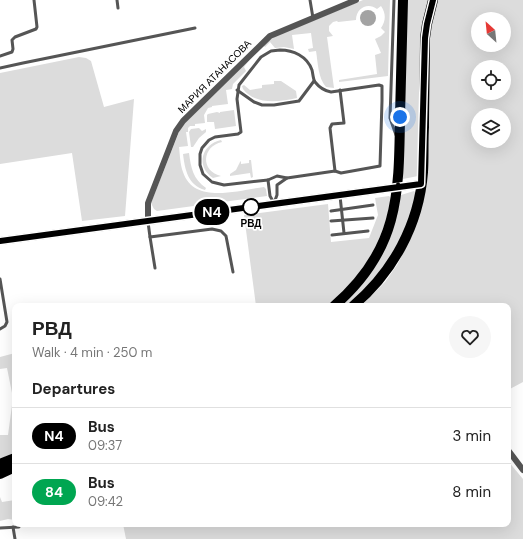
<!DOCTYPE html>
<html lang="en">
<head>
<meta charset="utf-8">
<style>
	:root { --surface:#fff; --page:#f6f6f6; --text:#222; --muted:#767676; --line:#e0e0e0 }
	body { margin:0; font-family:"DM Sans",sans-serif; background:var(--page); color:var(--text); height:100vh; display:flex; flex-direction:column; font-size:15px; white-space:nowrap }
	* { box-sizing:border-box; margin:0 }
	p { font-size:13px; color:var(--muted) }
	.icon { flex:none; width:22px; height:22px; fill:none; stroke:currentColor; stroke-width:2; stroke-linecap:round; stroke-linejoin:round }
	.map { position:relative; flex:1; overflow:hidden }
	.sheet { position:absolute; left:12px; top:303px; width:499px; height:224px; display:flex; flex-direction:column; background:var(--surface); border-radius:8px; box-shadow:0 4px 16px #0002 }
	.sheet>* { flex:none }
	.badge { padding:0 8px; border-radius:13px; font-size:14px; line-height:26px }
	.needle { width:26px; rotate:333deg }
	.controls { position:absolute; left:471px; top:12px; display:grid; gap:8px }
	.controls a { display:grid; place-items:center; width:40px; height:40px; border-radius:50%; background:var(--surface); box-shadow:0 4px 16px #0002; font-size:20px }
	.you { position:absolute; width:20px; height:20px; margin:-10px; border:3px solid #fff; border-radius:50%; background:#1a73e8; box-shadow:0 0 0 6px #1a73e833 }
	.map>.badge { position:absolute; translate:-50% -50%; box-shadow:0 0 0 2px #fff }
	h2 { padding:0 20px; font-size:15px; line-height:36px }
	.round { display:grid; place-items:center; flex:none; width:42px; height:42px; border-radius:21px; background:var(--page) }
	.summary { display:flex; align-items:center; justify-content:space-between; height:68px; padding:0 20px }
	h1 { font-size:19px; font-weight:700; line-height:30px }
	ul { padding:0; list-style:none }
	li { display:flex; align-items:center; gap:12px; height:56px; padding:0 20px; border-top:1px solid var(--line) }
	li div { flex:1 }
	li b { display:block; font-size:15px }
	li em { font-style:normal }
	li .badge { min-width:44px; font-weight:700; text-align:center }
	.map>svg:first-child { display:block }
	.green { fill:#dcdcdc; fill-rule:evenodd }
	.water { fill:#a3a3a3 }
	.lines { fill:none; stroke-linecap:round; stroke-linejoin:round }
	.service { stroke:#555; stroke-width:3 }
	.minor { stroke:#555; stroke-width:6 }
	.tertiary { stroke:#555; stroke-width:8 }
	.primary { stroke:#000; stroke-width:10 }
	.line-casing { stroke:#fff; stroke-width:9 }
	.line { stroke:#000; stroke-width:6 }
	.walk { stroke:#000; stroke-width:4; stroke-dasharray:0 7.2 }
	.stop-dot { fill:#fff; stroke:#000; stroke-width:2 }
	.labels { text-anchor:middle; stroke-width:3.5; stroke-linejoin:round; paint-order:stroke }
	.street-label { font-size:10px; fill:#000; stroke:#fff }
	.stop-label { font-size:10px; font-weight:bold; fill:#000; stroke:#fff }
</style>
</head>
<body>
<div class="map">
<svg width="523" height="539" viewBox="0 0 523 539">
	<rect width="100%" height="100%" fill="#fff"/>
	<g class="green">
		<path d="M363,0H390L388,76L339,82V80L377,74L375,55L381,53L375,39L381,36L385,32L381,28C386,21 386,13 381,6L377,9C368,2 356,8 356,20L338,22L337,21L333,22L329,26V31L333,36L327,37L334,88L326,87C318,78 318,63 316,51L309,52L308,49L313,48L311,33L292,35L294,49L284,47L275,48L270,42L265,47L263,45L276,36Z"/>
		<polygon points="406,0 429,0 418,176 403,179"/>
		<path d="M436,0H523V382L508,390V306H361L385,282L397,265L412,236L422,206L429,40ZM478,19H504V45H478ZM478,67H504V93H478ZM478,115H504V141H478Z"/>
		<polygon points="79,57 86,58 91,61 104,107 134,99 125,216 82,221 72,153 0,164 0,73"/>
		<path d="M251,58L244,67L246,71L233,84L232,89L226,90L228,104L212,106V107L208,108L204,115L205,123L195,124V126H190L188,128V132H186L188,146L179,147C180,155 180,164 183,172C194,205 238,190 264,187L266,189L267,196L157,211L154,209L151,203L179,132L183,125Z"/>
		<path d="M274,81H281L296,91L297,98C279,102 255,105 243,89L242,86L244,85L250,90L262,88V85L274,84Z"/>
		<polygon points="234,110 236,126 215,129 214,122 207,122 207,115 208,114 217,112 220,113 220,112"/>
		<polygon points="199,128 202,131 206,129 206,132 199,138 193,147 191,147 189,132 191,129"/>
		<path d="M221,140L222,142C202,146 200,171 221,176L213,178C195,166 202,144 221,140Z"/>
		<path d="M189,153C191,168 193,179 206,188L205,190C188,185 185,170 183,154Z"/>
		<polygon points="249,160 251,160 253,177 251,178 250,173 230,176 230,174 236,170 240,162 241,161 241,164 249,163"/>
		<path d="M414,191L416,193C412,217 401,241 388,262C382,270 374,278 368,285C360,294 352,306 339,306L353,293L401,195Z"/>
		<path d="M389,196L391,198C384,241 361,280 326,306H256L244,215L328,204L331,242L369,238L378,215L375,198Z"/>
		<polygon points="15,353 15,452 0,459 0,435 8,435 13,398 7,368 0,369 0,357"/>
		<polygon points="508,461 523,479 523,539 126,539 123,524 508,524"/>
		<polygon points="0,497 2,502 15,500 15,520 8,519 0,521"/>
	</g>
	<circle class="water" cx="368" cy="18" r="8"/>
	<g class="lines">
		<g class="service">
			<polyline points="117,0 118,8"/>
			<polyline points="310,0 313,18"/>
			<polyline points="394,0 390,118 396,135"/>
			<path d="M280,50C293,50 307,56 312,70C313,74 313,79 315,82C319,87 325,91 331,92L379,85L382,86V101L380,166L341,173L335,171L287,178L277,176L268,180L224,185L212,182L203,174L200,165V154L202,148L209,140L215,137L238,134L241,132L237,99L239,85L261,57L271,51Z"/>
			<polyline points="0,56 12,52 13,49 12,40 15,37 36,29 37,27 34,0"/>
			<polyline points="0,68 23,63 195,28"/>
			<polyline points="237,90 254,102 262,105 274,105 299,101 314,81"/>
			<polyline points="335,171 330,128 332,124 344,123 340,90"/>
			<polyline points="268,180 270,196 274,203"/>
			<polyline points="340,196 344,233"/>
			<polyline points="274,203 277,195 277,185 287,178"/>
			<polyline points="331,211 373,205"/>
			<polyline points="331,221 373,218"/>
			<polyline points="148,222 150,237 212,229 221,231 226,236 233,272"/>
			<polyline points="332,235 368,231"/>
			<polyline points="150,237 155,268"/>
			<polyline points="0,279 7,322 5,326 0,329"/>
			<polyline points="13,527 15,539"/>
			<polyline points="0,528 19,527"/>
		</g>
		<g class="minor">
			<polyline points="148,220 148,203 176,131 183,121 270,36 356,0"/>
			<polyline points="508,450 523,470"/>
		</g>
		<polyline class="tertiary" points="0,241 421,184"/>
		<g class="primary">
			<path d="M334,306C399,250 399,195 400,116C401,77 402,39 403,0"/>
			<path d="M353,306C393,272 419,225 423,172C424,157 423,142 424,127C424,97 425,68 425,38L427,24L433,0"/>
			<polyline points="0,464 15,458"/>
			<polyline points="0,474 15,467"/>
		</g>
	</g>
	<g class="lines">
		<defs>
			<polyline id="line" points="0,241 421,184 425,38 427,24 433,0"/>
		</defs>
		<use href="#line" class="line-casing"/>
		<use href="#line" class="line"/>
		<polyline class="walk" points="251,207 398,187 400,117"/>
	</g>
	<circle class="stop-dot" cx="251" cy="207" r="8"/>
	<g class="labels">
		<g class="street-label">
			<text transform="translate(214 76) rotate(-45)" y="4">МАРИЯ АТАНАСОВА</text>
		</g>
		<g class="stop-label">
			<text x="251" y="227">РВД</text>
		</g>
	</g>
</svg>
<div class="controls">
<a><svg class="needle" viewBox="-14 -14 28 28"><path d="M0-13l5 13h-10z" fill="#e53935"/><path d="M0 13l5-13h-10z" fill="#767676"/></svg></a>
<a><svg class="icon" aria-label="locate" viewBox="0 0 24 24"><circle cx="12" cy="12" r="6"/><path d="M12 2v4M12 18v4M2 12h4M18 12h4"/></svg></a>
<a><svg class="icon" aria-label="layers" viewBox="0 0 24 24"><path d="M12 4l9 5-9 5-9-5zM3 14l9 5 9-5"/></svg></a>
</div>
<div class="you" style="left:400px;top:117px"></div>
<b class="badge" style="left:212px;top:212px;background:#000;color:#fff">N4</b>
<section class="sheet">
<div class="summary"><div><h1>РВД</h1><p>Walk · 4 min · 250 m</p></div><a class="round"><svg class="icon" aria-label="heart" viewBox="0 0 24 24"><path d="M12 20l-8-8c-3-5 5-10 8-4 3-6 11-1 8 4z"/></svg></a></div>
<h2>Departures</h2>
<ul>
<li><span class="badge" style="background:#000;color:#fff">N4</span><div><b>Bus</b><p>09:37</p></div><em>3 min</em></li>
<li><span class="badge" style="background:#00a651;color:#fff">84</span><div><b>Bus</b><p>09:42</p></div><em>8 min</em></li>
</ul>
</section>
</div>
</body>
</html>
